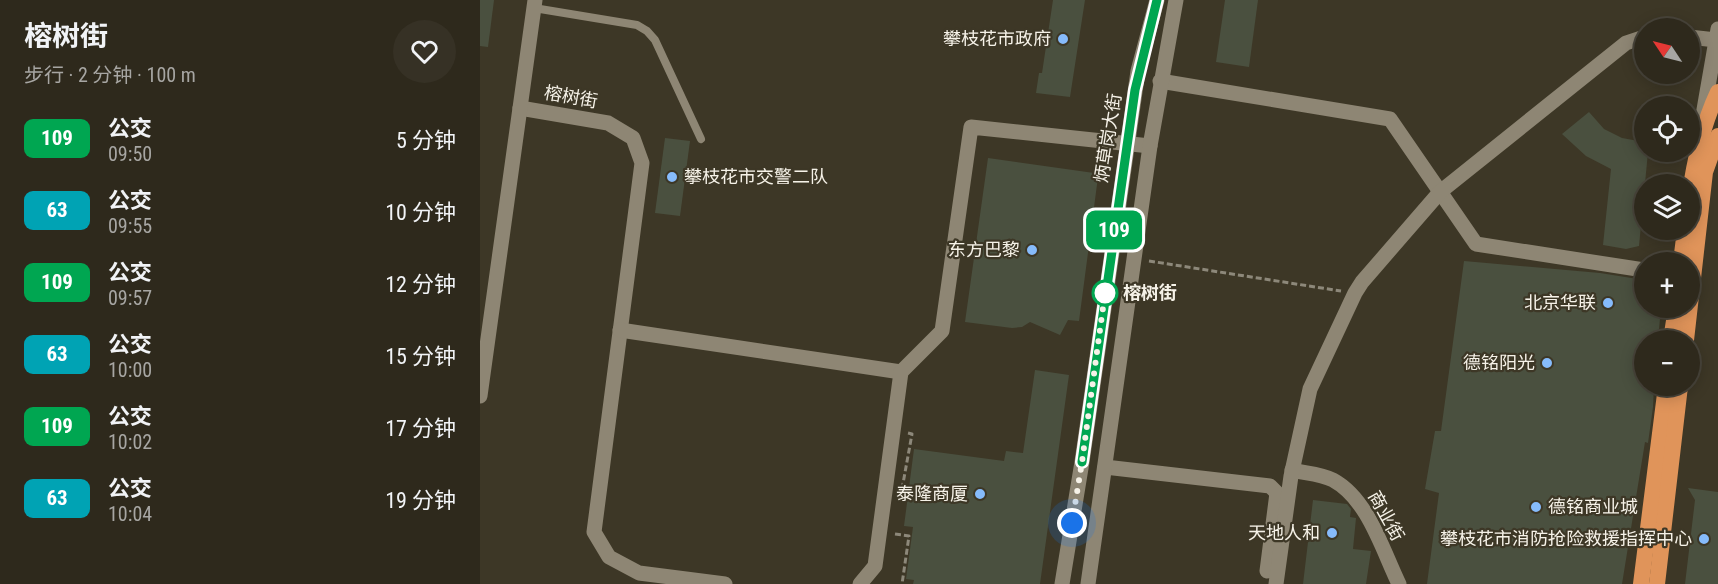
<!DOCTYPE html>
<html lang="zh">
<head>
<meta charset="utf-8">
<style>
	:root { --surface:#2e291c; --page:#363125; --text:#f1f3f6; --muted:#a7a6a3; --line:#49453b }
	body { margin:0; font-family:"Roboto Condensed","Noto Sans SC",sans-serif; background:var(--page); color:var(--text); height:100vh; display:flex; flex-direction:column; font-size:22px; white-space:nowrap }
	* { box-sizing:border-box; margin:0 }
	p { font-size:20px; color:var(--muted) }
	.icon { flex:none; width:33px; height:33px; fill:none; stroke:currentColor; stroke-width:2; stroke-linecap:round; stroke-linejoin:round }
	.map { position:relative; flex:1; overflow:hidden }
	.drawer { display:flex; flex-direction:column; background:var(--surface); width:480px }
	.drawer>* { flex:none }
	.badge { padding:0 12px; border-radius:9px; font-size:21px; line-height:39px }
	.needle { width:39px; rotate:305deg }
	.buttons { position:absolute; left:1154px; top:18px; display:grid; gap:12px }
	.buttons a { display:grid; place-items:center; width:66px; height:66px; border-radius:50%; background:var(--surface); box-shadow:0 3px 15px #0003,0 0 0 2px var(--line); font-size:30px }
	.you { position:absolute; width:30px; height:30px; margin:-15px; border:4px solid #fff; border-radius:50%; background:#1a73e8; box-shadow:0 0 0 9px #1a73e833 }
	.map>.badge { position:absolute; translate:-50% -50%; box-shadow:0 0 0 3px #fff }
	.round { display:grid; place-items:center; flex:none; width:63px; height:63px; border-radius:32px; background:var(--page) }
	.headline { display:flex; align-items:center; justify-content:space-between; height:102px; padding:0 24px }
	h1 { font-size:28px; font-weight:700; line-height:45px }
	ul { padding:0; list-style:none }
	li { display:flex; align-items:center; gap:18px; height:72px; padding:0 24px }
	li div { flex:1 }
	li b { display:block; font-size:22px }
	li em { font-style:normal }
	li .badge { min-width:66px; font-weight:700; text-align:center }
	main { display:flex; flex:1; min-height:0 }
	.map>svg:first-child { display:block }
	.building { fill:#4a503f }
	.lines { fill:none; stroke-linecap:round; stroke-linejoin:round }
	.path { stroke:#8d887a; stroke-width:3; stroke-dasharray:6 3; stroke-linecap:butt }
	.service { stroke:#8e8674; stroke-width:8 }
	.minor { stroke:#8e8674; stroke-width:15 }
	.tertiary { stroke:#8e8674; stroke-width:15 }
	.trunk { stroke:#e0945a; stroke-width:16 }
	.line-casing { stroke:#fff; stroke-width:14 }
	.line { stroke:#00a651; stroke-width:9 }
	.walk { stroke:#f6f2e8; stroke-width:6; stroke-dasharray:0 10.8 }
	.poi-dot { fill:#86bbfb; stroke:#3d3726; stroke-width:2 }
	.stop-dot { fill:#fff; stroke:#00a651; stroke-width:3 }
	.labels { text-anchor:middle; stroke-width:4.5; stroke-linejoin:round; paint-order:stroke }
	.poi-label { font-size:18px; fill:#f6f2e8; stroke:#3d3726; text-anchor:end }
	.street-label { font-size:18px; fill:#f6f2e8; stroke:#3d3726 }
	.stop-label { font-size:18px; font-weight:bold; fill:#f6f2e8; stroke:#3d3726; text-anchor:start }
</style>
</head>
<body>
<main>
<section class="drawer">
<div class="headline"><div><h1>榕树街</h1><p>步行 · 2 分钟 · 100 m</p></div><a class="round"><svg class="icon" aria-label="heart" viewBox="0 0 24 24"><path d="M12 20l-8-8c-3-5 5-10 8-4 3-6 11-1 8 4z"/></svg></a></div>
<ul>
<li><span class="badge" style="background:#00a651;color:#fff">109</span><div><b>公交</b><p>09:50</p></div><em>5 分钟</em></li>
<li><span class="badge" style="background:#00a3b4;color:#fff">63</span><div><b>公交</b><p>09:55</p></div><em>10 分钟</em></li>
<li><span class="badge" style="background:#00a651;color:#fff">109</span><div><b>公交</b><p>09:57</p></div><em>12 分钟</em></li>
<li><span class="badge" style="background:#00a3b4;color:#fff">63</span><div><b>公交</b><p>10:00</p></div><em>15 分钟</em></li>
<li><span class="badge" style="background:#00a651;color:#fff">109</span><div><b>公交</b><p>10:02</p></div><em>17 分钟</em></li>
<li><span class="badge" style="background:#00a3b4;color:#fff">63</span><div><b>公交</b><p>10:04</p></div><em>19 分钟</em></li>
</ul>
</section>
<div class="map">
<svg width="1238" height="584" viewBox="0 0 1238 584">
	<rect width="100%" height="100%" fill="#3d3726"/>
	<g class="building">
		<polygon points="0,0 14,0 8,47 0,46"/>
		<polygon points="573,0 605,0 590,97 556,93 559,73 562,73"/>
		<polygon points="745,0 778,0 769,67 736,62"/>
		<polygon points="1109,112 1124,129 1142,138 1164,142 1164,152 1168,152 1159,246 1146,249 1123,245 1131,169 1106,156 1082,134"/>
		<polygon points="185,138 210,141 200,216 175,213"/>
		<polygon points="508,158 614,173 618,177 599,321 588,320 580,335 550,322 542,327 532,328 485,322"/>
		<polygon points="984,261 1120,273 1164,280 1164,308 1181,308 1178,340 1164,340 1164,386 1174,386 1173,407 1168,443 1165,442 1142,584 947,584 959,493 945,489 955,431 961,431"/>
		<polygon points="555,370 589,375 560,584 433,584 434,580 426,579 433,527 424,526 434,449 524,461 526,451 543,453"/>
		<polygon points="1208,488 1238,492 1238,584 1205,584 1215,500"/>
		<polygon points="833,500 867,504 871,509 870,517 876,518 873,549 891,551 886,584 823,584"/>
	</g>
	<g class="lines">
		<g class="path">
			<polyline points="669,261 861,291"/>
			<polyline points="422,489 432,434 428,433"/>
			<polyline points="415,534 429,536 422,584"/>
		</g>
		<polyline class="service" points="54,8 157,25 167,31 175,40 221,139"/>
		<g class="minor">
			<polyline points="1209,37 1236,40"/>
			<polyline points="680,81 910,119 996,244 1164,270"/>
			<polyline points="40,108 128,123 153,138 162,163 114,532 129,557 159,573 245,584"/>
			<polyline points="140,330 421,372"/>
			<polyline points="625,467 790,486 797,493 787,571"/>
			<path d="M812,470C824,473 842,474 853,480C888,499 902,549 919,584"/>
			<polyline points="380,584 395,566 421,372 462,331 491,127 670,146"/>
			<polyline points="796,584 811,476 830,389 875,293 882,282 960,192 1146,43 1164,37"/>
		</g>
		<g class="tertiary">
			<polyline points="1222,121 1238,29"/>
			<polyline points="0,396 55,0"/>
			<polyline points="582,584 602,462 658,71 677,0"/>
			<polyline points="608,584 670,146 696,0"/>
		</g>
		<g class="trunk">
			<path d="M1209,200C1214,162 1222,126 1238,92"/>
			<polyline points="1201,262 1205,230"/>
			<polyline points="1191,340 1196,308"/>
			<polyline points="1206,340 1225,172 1238,136"/>
			<polyline points="1161,584 1186,386"/>
			<polyline points="1177,584 1200,386"/>
		</g>
	</g>
	<g class="lines">
		<defs>
			<polyline id="line" points="602,462 655,90 677,0"/>
		</defs>
		<use href="#line" class="line-casing"/>
		<use href="#line" class="line"/>
		<polyline class="walk" points="592,523 602,462 625,293"/>
	</g>
	<g class="poi-dot">
		<circle cx="583" cy="39" r="6"/>
		<circle cx="192" cy="177" r="6"/>
		<circle cx="552" cy="250" r="6"/>
		<circle cx="1128" cy="303" r="6"/>
		<circle cx="1067" cy="363" r="6"/>
		<circle cx="500" cy="494" r="6"/>
		<circle cx="1056" cy="507" r="6"/>
		<circle cx="852" cy="533" r="6"/>
		<circle cx="1224" cy="539" r="6"/>
	</g>
	<circle class="stop-dot" cx="625" cy="293" r="12"/>
	<g class="labels">
		<g class="poi-label">
			<text x="571" y="45">攀枝花市政府</text>
			<text x="204" y="183" text-anchor="start">攀枝花市交警二队</text>
			<text x="540" y="256">东方巴黎</text>
			<text x="1116" y="309">北京华联</text>
			<text x="1055" y="369">德铭阳光</text>
			<text x="488" y="500">泰隆商厦</text>
			<text x="1068" y="513" text-anchor="start">德铭商业城</text>
			<text x="840" y="539">天地人和</text>
			<text x="1212" y="545">攀枝花市消防抢险救援指挥中心</text>
		</g>
		<g class="street-label">
			<text transform="translate(91 97) rotate(10)" y="6">榕树街</text>
			<text transform="translate(628 138) rotate(-81)" y="6">炳草岗大街</text>
			<text transform="translate(906 516) rotate(61)" y="6">商业街</text>
		</g>
		<g class="stop-label">
			<text x="643" y="299">榕树街</text>
		</g>
	</g>
</svg>
<div class="buttons">
<a><svg class="needle" viewBox="-14 -14 28 28"><path d="M0-13l5 13h-10z" fill="#e53935"/><path d="M0 13l5-13h-10z" fill="#a7a6a3"/></svg></a>
<a><svg class="icon" aria-label="locate" viewBox="0 0 24 24"><circle cx="12" cy="12" r="6"/><path d="M12 2v4M12 18v4M2 12h4M18 12h4"/></svg></a>
<a><svg class="icon" aria-label="layers" viewBox="0 0 24 24"><path d="M12 4l9 5-9 5-9-5zM3 14l9 5 9-5"/></svg></a>
<a>+</a>
<a>−</a>
</div>
<div class="you" style="left:592px;top:523px"></div>
<b class="badge" style="left:634px;top:230px;background:#00a651;color:#fff">109</b>
</div>
</main>
</body>
</html>
